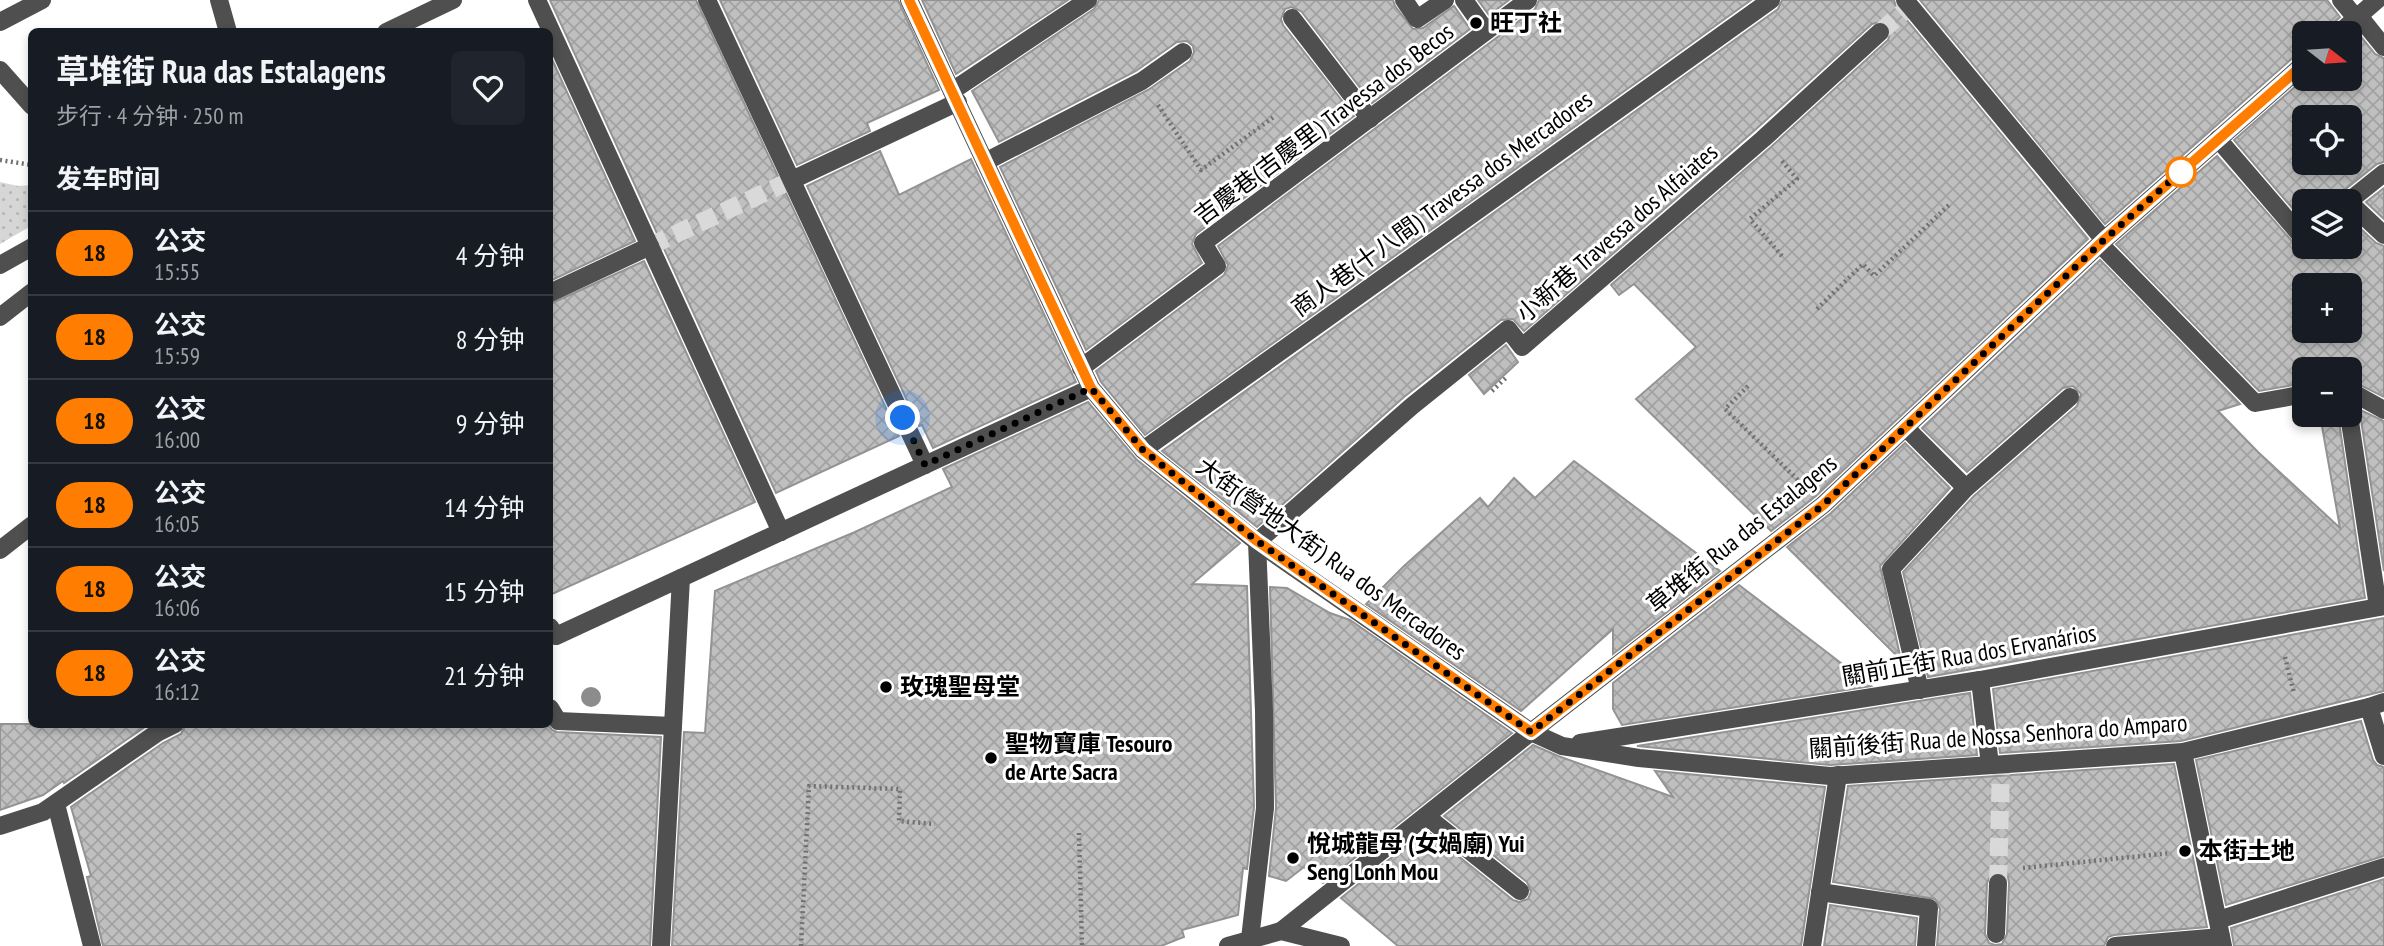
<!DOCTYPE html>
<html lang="zh">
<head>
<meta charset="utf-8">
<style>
	:root { --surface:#171b24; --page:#20242c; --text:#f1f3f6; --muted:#9ea1a6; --line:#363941 }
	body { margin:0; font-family:"PT Sans Narrow","Noto Sans SC",sans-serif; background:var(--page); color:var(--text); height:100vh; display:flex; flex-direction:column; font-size:26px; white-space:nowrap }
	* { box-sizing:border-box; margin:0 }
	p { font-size:23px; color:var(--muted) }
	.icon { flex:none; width:38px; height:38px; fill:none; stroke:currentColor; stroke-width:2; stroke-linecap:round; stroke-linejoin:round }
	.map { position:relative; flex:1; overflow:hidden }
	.sheet { position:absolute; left:28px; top:28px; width:525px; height:700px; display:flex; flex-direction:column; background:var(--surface); border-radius:10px; box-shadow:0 4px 10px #0003 }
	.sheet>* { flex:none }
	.badge { padding:0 14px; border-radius:23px; font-size:24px; line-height:46px }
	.needle { width:46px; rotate:107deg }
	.buttons { position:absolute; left:2292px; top:21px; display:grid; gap:14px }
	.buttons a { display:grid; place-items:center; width:70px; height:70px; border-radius:10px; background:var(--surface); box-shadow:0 4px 10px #0003; font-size:35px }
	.you { position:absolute; width:35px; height:35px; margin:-18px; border:5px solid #fff; border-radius:50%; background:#1a73e8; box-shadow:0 0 0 10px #1a73e833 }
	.map>.badge { position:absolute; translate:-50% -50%; box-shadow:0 0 0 4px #fff }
	h2 { padding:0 28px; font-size:26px; line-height:63px }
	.round { display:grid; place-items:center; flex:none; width:74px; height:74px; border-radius:10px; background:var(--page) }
	.overview { display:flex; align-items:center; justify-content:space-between; height:119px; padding:0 28px }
	h1 { font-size:33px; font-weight:700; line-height:52px }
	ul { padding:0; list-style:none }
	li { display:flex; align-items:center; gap:21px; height:84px; padding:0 28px; border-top:2px solid var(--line) }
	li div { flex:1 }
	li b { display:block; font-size:26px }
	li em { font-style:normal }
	li .badge { min-width:77px; font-weight:700; text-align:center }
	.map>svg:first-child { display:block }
	.grass { fill:url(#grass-dots) }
	.building { fill:url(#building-cross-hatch); stroke:#939393; stroke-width:2; fill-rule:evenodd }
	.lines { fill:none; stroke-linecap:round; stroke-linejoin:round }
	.minor-tunnel { stroke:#d9d9d9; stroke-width:18; stroke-dasharray:18 9; stroke-linecap:butt }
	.path { stroke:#717171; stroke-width:4.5; stroke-dasharray:2 3.5; stroke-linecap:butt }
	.minor { stroke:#4f4f4f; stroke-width:18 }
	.tree { fill:#8c8c8c }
	.line-casing { stroke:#fff; stroke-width:16 }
	.line { stroke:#ff7d00; stroke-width:10 }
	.walk { stroke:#000; stroke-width:7; stroke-dasharray:0 12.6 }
	.poi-dot { fill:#000; stroke:#fff; stroke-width:2.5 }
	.stop-dot { fill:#fff; stroke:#ff7d00; stroke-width:3.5 }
	.labels { text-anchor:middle; stroke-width:6; stroke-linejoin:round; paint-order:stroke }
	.poi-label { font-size:24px; font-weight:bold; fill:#000; stroke:#fff; text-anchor:start }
	.street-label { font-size:24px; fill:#000; stroke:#fff }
</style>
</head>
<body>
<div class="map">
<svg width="2384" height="946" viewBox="0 0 2384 946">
	<defs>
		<pattern id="grass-dots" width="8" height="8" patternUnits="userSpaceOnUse" patternTransform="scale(1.75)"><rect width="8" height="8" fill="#d6d6d6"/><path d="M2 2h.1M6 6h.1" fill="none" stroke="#b6b6b6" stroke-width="1.8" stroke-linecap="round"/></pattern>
		<pattern id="building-cross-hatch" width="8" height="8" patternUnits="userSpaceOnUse" patternTransform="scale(1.75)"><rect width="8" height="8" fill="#bfbfbf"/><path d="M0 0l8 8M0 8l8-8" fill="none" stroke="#a2a2a2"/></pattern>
	</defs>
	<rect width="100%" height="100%" fill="#fff"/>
	<polygon class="grass" points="0,182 18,186 32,185 31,226 0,244"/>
	<g class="building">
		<polygon points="550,0 696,0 899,436 776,493"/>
		<polygon points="720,0 898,0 939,90 867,123 870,131 797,165"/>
		<polygon points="922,0 1068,0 956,74"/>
		<polygon points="1099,0 1393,0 1395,6 1413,29 1423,28 1454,6 1470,29 1372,103 1301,11 1291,7 1285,9 1281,19 1283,25 1354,116 1196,234 1192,244 1202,263 1086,350 1000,167 1148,90 1190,61 1194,52 1193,46 1187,41 1177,42 1136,71 999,142 972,91 1094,9"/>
		<polygon points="1478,0 1509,0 1489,15"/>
		<polygon points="1539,0 1751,0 1145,435 1101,382 1096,371 1224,275 1228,265 1218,246 1535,9"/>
		<polygon points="1782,0 1894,0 1896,7 2088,239 1816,496 1771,531 1636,399 1696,347 1634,284 1619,295 1611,285 1771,147 1888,40 1891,29 1883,21 1872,24 1755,130 1524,331 1513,319 1501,320 1404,397 1257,527 1162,451 1778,9"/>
		<polygon points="1920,0 2327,0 2340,17 2331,25 2328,33 2305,33 2305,52 2297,54 2105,224"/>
		<path d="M2357,32L2375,54L2384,58V162L2377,164L2342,192L2338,201H2305V223L2234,140L2305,78L2350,79V38ZM2305,117H2350V163H2305Z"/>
		<polygon points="550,55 635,241 550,281"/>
		<polygon points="880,151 899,195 971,159 1076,382 933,448 922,425 919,426 807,186"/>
		<path d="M2217,156L2298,248L2350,247V219L2376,243L2384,246V397L2350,380V369H2305V383L2259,391L2116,244ZM2305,285H2350V331H2305Z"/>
		<polygon points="2384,188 2384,219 2366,202"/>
		<polygon points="2100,260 2240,404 2218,411 2258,452 2340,528 2320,415 2338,415 2365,598 1928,677 1903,572 1974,496 2077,406 2081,394 2073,386 2063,388 1967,472 1922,428"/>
		<polygon points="644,261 755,502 550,595 550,304"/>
		<polygon points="1506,345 1518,362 1484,394 1469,375"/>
		<polygon points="1088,402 1136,459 1240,543 1192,584 1247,586 1254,807 1247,869 1243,868 1238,915 1182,930 1184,937 1161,946 672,946 684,732 705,733 715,591 855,532 952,487 943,469"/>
		<polygon points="2358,409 2384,421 2384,571 2360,413"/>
		<polygon points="1905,443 1950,488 1880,566 1901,660 1787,547 1831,513"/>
		<polygon points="1574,461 1720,571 1613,654 1613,629 1521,711 1366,604 1404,566 1480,498 1488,507 1514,478 1535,498"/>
		<polygon points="1739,585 1871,686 1622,725 1613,709 1613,683"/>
		<polygon points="1270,587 1287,588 1330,613 1350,620 1512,733 1323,883 1304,867 1286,881 1269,876 1276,808"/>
		<polygon points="2384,618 2384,691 2181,741 2000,753 1993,689"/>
		<polygon points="1970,693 1977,755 1830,765 1637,746"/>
		<polygon points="2361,721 2373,760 2377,765 2384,767 2384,856 2226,905 2196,760"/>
		<polygon points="0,724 149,724 64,783 63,781 43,795 0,810"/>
		<polygon points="186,724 547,724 552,730 557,732 661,737 650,946 103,946 87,877 91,876 71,807 163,743 181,734"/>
		<polygon points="1533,745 1558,756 1673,797 1655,771 1825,787 1801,946 1398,946 1341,898 1426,830 1513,900 1519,902 1528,899 1531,892 1527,882 1444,816"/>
		<path d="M2174,764L2207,927L2114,935L2108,937L2104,946H1937L1940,909L1935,899L1833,882L1848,786ZM1999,872L2008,877L2009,883L2007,934L2002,944L1995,945L1989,943L1985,934L1987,883L1992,873Z"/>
		<polygon points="2384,879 2384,946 2234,946 2231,928"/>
		<polygon points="1830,905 1917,918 1915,946 1824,946"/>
	</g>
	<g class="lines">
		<g class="minor-tunnel">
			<polyline points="1880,32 1910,6"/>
			<polyline points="650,246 792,180"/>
			<polyline points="1998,883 2001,765"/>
		</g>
		<g class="path">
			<polyline points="1158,105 1201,170 1275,116"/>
			<polyline points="0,160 32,165"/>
			<polyline points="1782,161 1797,179 1750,219 1782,256"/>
			<polyline points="1817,309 1863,264 1874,276 1950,204"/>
			<polyline points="1748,386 1725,409 1800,482"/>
			<polyline points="1492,391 1508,376"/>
			<polyline points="2285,657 2294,693"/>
			<polyline points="1079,833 1082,946"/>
			<polyline points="2023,868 2171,853"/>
			<polyline points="801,946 809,786 900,789 899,821 935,824"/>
		</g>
		<g class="minor">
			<polyline points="219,0 228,32"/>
			<polyline points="537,0 781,532"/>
			<polyline points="707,0 925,465"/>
			<polyline points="909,0 1091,388 1143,450 1257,542 1531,732 1562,746 1639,758 1830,776 2183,752 2369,707 2384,702"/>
			<polyline points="1404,0 1417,19 1445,0"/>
			<polyline points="1464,0 1486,31"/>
			<polyline points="1905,0 2104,240"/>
			<polyline points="2341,0 2356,18"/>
			<polyline points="2359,16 2384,47"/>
			<polyline points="1292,18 1370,119"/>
			<polyline points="0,22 42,0"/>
			<polyline points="386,32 453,0"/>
			<polyline points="2339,33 2377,0"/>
			<polyline points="0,70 32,106"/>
			<polyline points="952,91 1088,0"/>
			<polyline points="2218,139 2303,238 2305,237"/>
			<polyline points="985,162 1142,81 1183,52"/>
			<polyline points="792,180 958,102"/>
			<polyline points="2349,201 2384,173"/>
			<polyline points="2350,203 2384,235"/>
			<polyline points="2100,244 2255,403 2305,394"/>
			<polyline points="0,265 32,247"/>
			<polyline points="550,293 650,246"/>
			<polyline points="0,317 32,292"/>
			<polyline points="1081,368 1217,266 1203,243 1528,0"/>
			<polyline points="2350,391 2384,410"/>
			<polyline points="2349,415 2378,607"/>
			<polyline points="1906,428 1966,488"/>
			<polyline points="1143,450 1771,0"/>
			<polyline points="1257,542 1412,406 1508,329 1522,347 1763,139 1880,32"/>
			<polyline points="0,550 32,525"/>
			<polyline points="681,578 1091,388"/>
			<polyline points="550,627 556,636 681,578 673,726 558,721 550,708"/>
			<polyline points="1980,680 1990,765"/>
			<polyline points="1920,690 1891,569 1966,488 2070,397"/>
			<polyline points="2369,707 2384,756"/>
			<polyline points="1580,743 1980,680 2384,606"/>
			<polyline points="2183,752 2223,946"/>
			<polyline points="56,804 92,946"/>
			<polyline points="1426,816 1520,891"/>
			<polyline points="0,826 43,812 157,733 175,724"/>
			<polyline points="1820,892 1929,908 1926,946"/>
			<polyline points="2218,920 2384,867"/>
			<polyline points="1281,931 1531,732 1823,505 2104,240 2305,63"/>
			<polyline points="1996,934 1998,883"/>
			<polyline points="1250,939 1265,808 1264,711 1257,542"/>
			<polyline points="661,946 673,726"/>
			<polyline points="1228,946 1281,931 1341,946"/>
			<polyline points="1812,946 1838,775"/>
			<polyline points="2115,946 2221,937"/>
		</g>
	</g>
	<circle class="tree" cx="591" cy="697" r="10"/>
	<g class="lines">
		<defs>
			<polyline id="line" points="909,0 1091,388 1143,450 1257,541 1531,732 1823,505 2104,240 2305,63"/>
		</defs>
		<use href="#line" class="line-casing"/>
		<use href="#line" class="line"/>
		<polyline class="walk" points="903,418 925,465 1091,388 1143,450 1257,541 1531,732 1823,505 2104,240 2186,167 2181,172"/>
	</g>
	<g class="poi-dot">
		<circle cx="1476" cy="23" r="7"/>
		<circle cx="886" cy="687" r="7"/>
		<circle cx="991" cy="758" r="7"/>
		<circle cx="2185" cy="851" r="7"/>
		<circle cx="1293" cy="858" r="7"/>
	</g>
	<circle class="stop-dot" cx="2181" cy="172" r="14"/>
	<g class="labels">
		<g class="poi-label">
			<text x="1490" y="31">旺丁社</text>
			<text x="900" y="695">玫瑰聖母堂</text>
			<text x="1005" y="752">聖物寶庫 Tesouro<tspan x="1005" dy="28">de Arte Sacra</tspan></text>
			<text x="1307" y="852">悅城龍母 (女媧廟) Yui<tspan x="1307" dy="28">Seng Lonh Mou</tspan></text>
			<text x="2199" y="859">本街土地</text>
		</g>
		<g class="street-label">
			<text transform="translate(1324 124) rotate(-37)" y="8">吉慶巷(吉慶里) Travessa dos Becos</text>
			<text transform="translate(1442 204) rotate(-36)" y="8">商人巷(十八間) Travessa dos Mercadores</text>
			<text transform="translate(1617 233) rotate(-41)" y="8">小新巷 Travessa dos Alfaiates</text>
			<text transform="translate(1742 534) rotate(-39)" y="8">草堆街 Rua das Estalagens</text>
			<text transform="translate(1331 559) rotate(36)" y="8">大街(營地大街) Rua dos Mercadores</text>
			<text transform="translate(1969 655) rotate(-10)" y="8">關前正街 Rua dos Ervanários</text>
			<text transform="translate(1998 736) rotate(-4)" y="8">關前後街 Rua de Nossa Senhora do Amparo</text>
		</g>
	</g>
</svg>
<div class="buttons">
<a><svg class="needle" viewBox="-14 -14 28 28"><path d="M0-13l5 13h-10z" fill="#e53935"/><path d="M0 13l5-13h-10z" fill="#9ea1a6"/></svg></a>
<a><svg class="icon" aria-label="locate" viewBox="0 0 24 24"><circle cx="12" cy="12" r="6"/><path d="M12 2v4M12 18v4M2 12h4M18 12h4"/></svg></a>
<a><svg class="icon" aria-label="layers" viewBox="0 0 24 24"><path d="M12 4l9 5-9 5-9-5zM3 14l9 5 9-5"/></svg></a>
<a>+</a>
<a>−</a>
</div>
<div class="you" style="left:903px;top:418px"></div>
<section class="sheet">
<div class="overview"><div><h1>草堆街 Rua das Estalagens</h1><p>步行 · 4 分钟 · 250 m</p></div><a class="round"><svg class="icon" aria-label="heart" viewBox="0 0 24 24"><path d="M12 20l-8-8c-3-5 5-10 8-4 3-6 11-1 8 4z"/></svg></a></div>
<h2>发车时间</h2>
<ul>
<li><span class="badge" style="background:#ff7d00;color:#111">18</span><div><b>公交</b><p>15:55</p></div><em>4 分钟</em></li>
<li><span class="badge" style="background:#ff7d00;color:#111">18</span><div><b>公交</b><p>15:59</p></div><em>8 分钟</em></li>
<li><span class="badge" style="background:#ff7d00;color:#111">18</span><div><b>公交</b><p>16:00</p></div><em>9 分钟</em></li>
<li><span class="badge" style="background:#ff7d00;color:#111">18</span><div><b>公交</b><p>16:05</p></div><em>14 分钟</em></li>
<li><span class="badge" style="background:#ff7d00;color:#111">18</span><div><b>公交</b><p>16:06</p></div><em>15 分钟</em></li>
<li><span class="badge" style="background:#ff7d00;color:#111">18</span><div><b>公交</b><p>16:12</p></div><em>21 分钟</em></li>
</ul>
</section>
</div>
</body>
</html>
